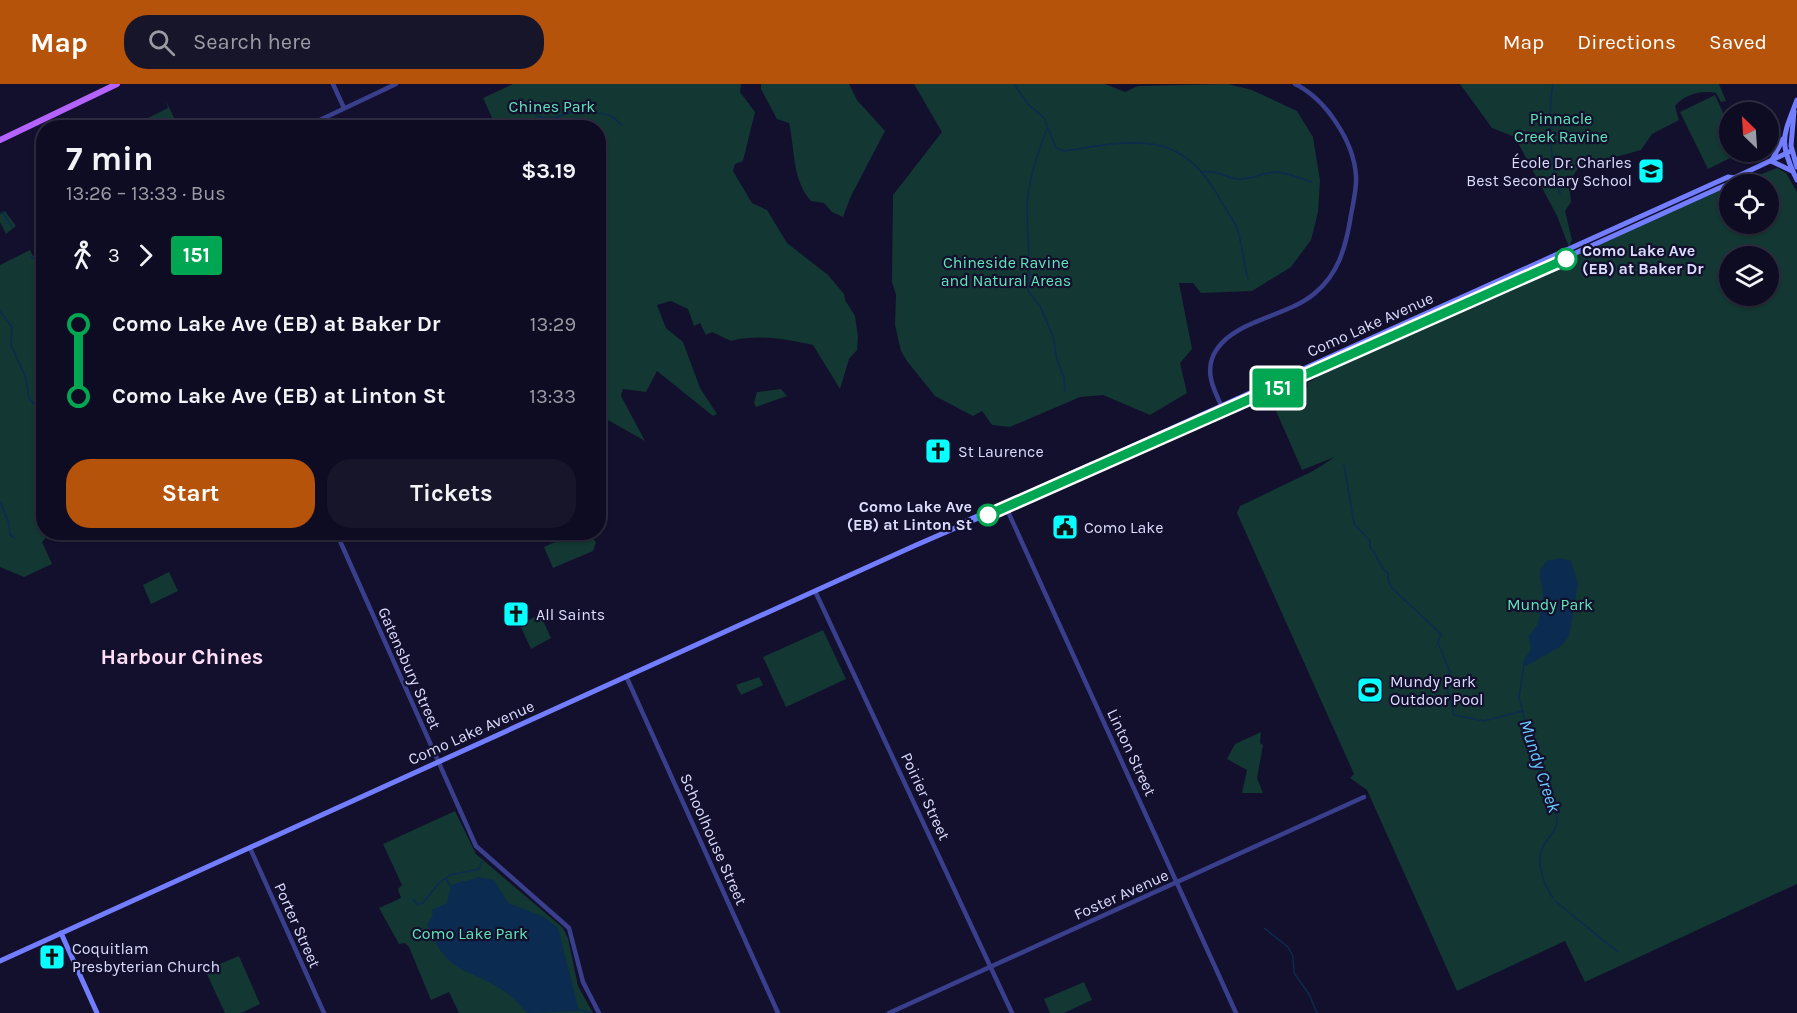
<!DOCTYPE html>
<html lang="en">
<head>
<meta charset="utf-8">
<style>
	:root { --surface:#0e0c22; --page:#17152a; --text:#f1f3f6; --muted:#9b9ba5; --line:#2e2c40; --accent:#b45309 }
	body { margin:0; font-family:Karla,sans-serif; background:var(--page); color:var(--text); height:100vh; display:flex; flex-direction:column; font-size:22px; white-space:nowrap }
	* { box-sizing:border-box; margin:0 }
	p { font-size:20px; color:var(--muted) }
	.icon { flex:none; width:33px; height:33px; fill:none; stroke:currentColor; stroke-width:2; stroke-linecap:round; stroke-linejoin:round }
	.map { position:relative; flex:1; overflow:hidden }
	.sheet { position:absolute; left:36px; top:36px; width:570px; height:420px; display:flex; flex-direction:column; background:var(--surface); border-radius:24px; box-shadow:0 2px 4px #0004,0 0 0 2px var(--line) }
	.sheet>* { flex:none }
	.badge { padding:0 12px; border-radius:4px; font-size:21px; line-height:39px }
	.needle { width:39px; rotate:335deg }
	.fabs { position:absolute; left:1719px; top:18px; display:grid; gap:12px }
	.fabs a { display:grid; place-items:center; width:60px; height:60px; border-radius:50%; background:var(--surface); box-shadow:0 2px 4px #0004,0 0 0 2px var(--line); font-size:30px }
	.map>.badge { position:absolute; translate:-50% -50%; box-shadow:0 0 0 3px #fff }
	.legs { display:flex; align-items:center; gap:9px; height:66px; padding:0 30px; font-size:20px }
	.legs p { margin-inline-start:auto }
	.head { display:flex; align-items:center; justify-content:space-between; height:102px; padding:0 30px }
	h1 { font-size:33px; font-weight:700; line-height:45px }
	.cta { display:flex; gap:12px; margin-top:auto; padding:12px 30px }
	.cta a { flex:1; height:69px; border-radius:24px; background:var(--accent); color:#fff; font-size:24px; font-weight:700; line-height:69px; text-align:center }
	.cta a+a { background:var(--page); color:var(--text) }
	ul { padding:0 30px; list-style:none }
	li { display:flex; align-items:center; gap:21px; height:72px; font-size:22px }
	li i { display:grid; place-items:center; width:9px; height:100%; margin:0 8px; background:currentColor }
	li i::after { content:''; width:15px; height:15px; margin:-8px; border:4px solid; border-radius:50%; background:var(--surface) }
	li p { margin-inline-start:auto }
	li:first-child i { background:linear-gradient(#0000 50%,currentColor 0) }
	li:last-child i { background:linear-gradient(currentColor 50%,#0000 0) }
	header { display:flex; align-items:center; gap:36px; box-sizing:border-box; height:84px; padding:0 30px; background:var(--accent); color:#fff }
	header strong { font-size:28px }
	nav { display:flex; gap:33px; margin-inline-start:auto; font-size:21px }
	.search { width:420px; height:54px; background:var(--page); display:flex; align-items:center; gap:15px; box-sizing:border-box; padding:0 21px; border-radius:24px; color:var(--muted); font-size:22px }
	.map>svg:first-child { display:block }
	.green { fill:#133732; fill-rule:evenodd }
	.water { fill:#0b2b51 }
	.lines { fill:none; stroke-linecap:round; stroke-linejoin:round }
	.stream { stroke:#0b2b51; stroke-width:1.5 }
	.tertiary { stroke:#3a3f8d; stroke-width:4.5 }
	.secondary { stroke:#737dff; stroke-width:5 }
	.primary { stroke:#b563ff; stroke-width:6 }
	.line-1-casing { stroke:#fff; stroke-width:14 }
	.line-1 { stroke:#00a651; stroke-width:9 }
	.stop-1-dot { fill:#fff; stroke:#00a651; stroke-width:3 }
	.labels { text-anchor:middle; stroke-width:4.5; stroke-linejoin:round; paint-order:stroke }
	.park-label { font-size:16px; fill:#61e6b7; stroke:#12102d }
	.poi-label { font-size:16px; fill:#dcdcff; stroke:#12102d; text-anchor:start }
	.stop-label { font-size:16px; font-weight:bold; fill:#dcdcff; stroke:#12102d; text-anchor:start }
	.street-label { font-size:16px; fill:#dcdcff; stroke:#12102d }
	.water-label { font-size:18px; font-style:italic; fill:#6ac9ff; stroke:#12102d }
	.district-label { font-size:22px; font-weight:bold; fill:#ffdef6; stroke:#12102d }
</style>
</head>
<body>
<header>
<strong>Map</strong>
<div class="search"><svg class="icon" aria-label="search" viewBox="0 0 24 24"><circle cx="10" cy="10" r="6"/><path d="M15 15l6 6"/></svg>Search here</div>
<nav><a>Map</a><a>Directions</a><a>Saved</a></nav>
</header>
<div class="map">
<svg width="1797" height="929" viewBox="0 0 1797 929">
	<rect width="100%" height="100%" fill="#12102d"/>
	<g class="green">
		<path d="M513,0H741L740,8L755,28L743,77L735,80L733,87L752,119L767,126L787,159L828,191L844,210L845,216L855,232L858,253L857,266L849,275L840,305L813,261C785,255 758,250 731,257L712,248L706,251L700,239L694,242L688,225L671,217L657,221L666,244L683,258L700,304L717,330L713,332L657,287L646,308L623,305L621,312L645,357L599,331L598,44L483,43L494,38L483,14Z"/>
		<path d="M761,0H849L857,16L885,47L851,112L843,133L832,128L824,119L811,117C792,96 795,65 789,39L777,35L761,5Z"/>
		<polygon points="914,0 1105,0 1125,8 1138,2 1228,0 1252,6 1297,27 1313,53 1320,97 1318,128 1311,156 1291,183 1252,207 1201,209 1193,199 1179,199 1192,265 1180,279 1187,309 1150,331 1103,311 1080,313 1010,343 992,341 982,327 973,332 935,312 907,277 901,267 895,241 896,211 892,198 893,111 942,48"/>
		<path d="M1460,0H1719L1726,17L1721,18L1716,9C1702,6 1685,10 1675,22L1679,36L1652,50L1641,66L1579,83L1569,98L1571,118L1565,127L1572,156L1569,163L1557,132L1515,53L1492,44Z"/>
		<polygon points="1715,11 1729,42 1730,68 1742,68 1708,85 1680,28"/>
		<polygon points="166,17 175,36 166,42 148,43 146,38 148,34 168,24"/>
		<path d="M1777,84L1786,89L1797,108V800L1585,898L1565,857L1457,907L1367,706L1350,694L1354,690L1237,429L1240,422L1313,387L1335,373L1302,386L1273,320L1274,317L1308,303L1307,299L1317,294L1315,288L1705,111L1729,103L1730,140H1768V100H1736ZM1730,172H1768V212H1730Z"/>
		<polygon points="5,127 16,142 6,150 0,138 0,130"/>
		<polygon points="30,166 33,172 43,170 44,448 50,449 42,458 52,480 24,493 0,483 0,181"/>
		<polygon points="781,305 787,312 756,323 754,319 757,308"/>
		<polygon points="574,449 588,449 596,458 593,467 553,484 544,463"/>
		<polygon points="169,488 178,507 151,520 143,501"/>
		<polygon points="540,530 551,554 531,565 520,541"/>
		<polygon points="823,546 846,595 786,623 763,573"/>
		<polygon points="759,593 763,601 741,611 736,601"/>
		<polygon points="1261,648 1260,659 1263,661 1257,694 1263,709 1242,709 1247,686 1227,675 1235,660"/>
		<polygon points="455,727 476,770 563,844 568,854 578,902 593,929 459,929 449,908 431,916 409,863 405,859 399,860 379,824 401,814 398,805 402,801 383,760"/>
		<polygon points="239,872 260,920 241,929 225,929 205,886"/>
		<polygon points="1084,898 1092,916 1064,929 1050,929 1044,915"/>
	</g>
	<g class="water">
		<path d="M1561,474L1571,477L1578,500L1569,552L1561,562L1526,582L1523,578L1531,565L1529,552L1538,540L1540,530L1535,525C1550,517 1539,500 1540,486L1547,477Z"/>
		<path d="M478,793L494,796L508,819L544,833L558,844L579,927L528,929C521,923 515,915 507,909C469,882 448,893 427,841L433,831L432,826L447,819L451,802C460,796 469,798 478,793Z"/>
	</g>
	<g class="lines">
		<g class="stream">
			<path d="M1014,0L1028,20L1044,34L1056,64L1065,67C1135,56 1182,44 1221,117C1226,127 1234,135 1237,145C1243,161 1243,179 1248,195"/>
			<path d="M1553,0C1548,27 1550,85 1560,110"/>
			<path d="M536,31C552,39 558,31 573,28C580,26 604,29 611,32C615,34 619,39 622,41"/>
			<path d="M1047,45C1038,68 1028,97 1027,122C1027,151 1031,179 1028,207L1040,222L1053,252L1057,276L1064,294L1065,308"/>
			<path d="M1202,88C1219,85 1223,94 1238,95C1251,96 1262,88 1276,88C1287,88 1301,95 1312,98"/>
			<polyline points="2,128 12,143"/>
			<polyline points="31,173 44,180"/>
			<polyline points="0,227 12,243 11,261 26,294 29,314 44,332"/>
			<path d="M1344,380L1354,440L1370,457V463C1378,471 1379,484 1388,489V497L1392,504L1441,550L1438,559L1450,588L1446,600L1454,631L1484,637L1523,627"/>
			<polyline points="0,418 9,439 10,451 15,454"/>
			<path d="M1524,580L1519,614L1538,685L1557,733C1558,745 1552,749 1545,759C1534,775 1543,799 1553,814"/>
			<polyline points="446,795 451,803"/>
			<polyline points="413,815 417,820 423,819 439,799 450,791 479,785 482,778"/>
			<polyline points="1555,817 1618,868"/>
			<polyline points="1264,844 1288,863 1293,872 1294,889 1309,910 1317,929"/>
			<polyline points="580,926 590,929"/>
		</g>
		<g class="tertiary">
			<polyline points="333,0 344,24"/>
			<polyline points="303,44 396,0"/>
			<path d="M1223,325C1213,305 1203,285 1217,265C1236,236 1289,232 1315,209C1338,190 1345,165 1350,137C1352,123 1357,106 1356,92C1354,58 1326,15 1295,0"/>
			<polyline points="1005,421 1236,929"/>
			<polyline points="336,448 476,762 569,844 583,898 599,929"/>
			<polyline points="815,507 1012,929"/>
			<polyline points="626,592 778,929"/>
			<polyline points="250,764 324,929"/>
			<polyline points="889,929 1364,713"/>
		</g>
		<g class="secondary">
			<path d="M1797,16C1783,53 1778,57 1797,96"/>
			<polyline points="1794,27 1791,62 1797,83"/>
			<polyline points="1772,76 1783,55"/>
			<polyline points="1771,77 1792,87"/>
			<polyline points="1115,370 1728,93 1734,94"/>
			<polyline points="962,439 1092,380"/>
			<polyline points="61,849 97,929"/>
			<polyline points="0,877 914,462 1275,305 1717,105 1731,99 1734,94 1791,67"/>
		</g>
		<polyline class="primary" points="0,56 117,0"/>
	</g>
	<g class="lines">
		<defs>
			<polyline id="line-1" points="988,431 1566,175"/>
		</defs>
		<use href="#line-1" class="line-1-casing"/>
		<use href="#line-1" class="line-1"/>
	</g>
	<defs>
		<symbol id="school-square" viewBox="-11 -11 22 22"><rect x="-9" y="-9" width="18" height="18" rx="4" fill="#08ffff" stroke="#12102d"/><path d="M0-5L7-2L0 1L-7-2ZM-4 1L0 2.5L4 1V4Q0 6-4 4Z" fill="#111"/></symbol>
		<symbol id="church-square" viewBox="-11 -11 22 22"><rect x="-9" y="-9" width="18" height="18" rx="4" fill="#08ffff" stroke="#12102d"/><path d="M-1.2-6h2.4v3.5h3.3v2.4h-3.3V6h-2.4V-.1h-3.3v-2.4h3.3Z" fill="#111"/></symbol>
		<symbol id="civic-square" viewBox="-11 -11 22 22"><rect x="-9" y="-9" width="18" height="18" rx="4" fill="#08ffff" stroke="#12102d"/><path d="M-.6-6.5H3V-4.5H.6V-3L4-1V1h2V6H-6V1h2V-1L-.6-3ZM-1.2 2.5V6h2.4V2.5Z" fill="#111"/></symbol>
		<symbol id="stadium-square" viewBox="-11 -11 22 22"><rect x="-9" y="-9" width="18" height="18" rx="4" fill="#08ffff" stroke="#12102d"/><path d="M0-5a6.5 5 0 1 0 0 10a6.5 5 0 1 0 0-10ZM-3.5-1.8h7v3.6h-7Z" fill="#111"/></symbol>
	</defs>
	<g fill-rule="evenodd">
		<use href="#school-square" x="1636" y="72" width="30" height="30"/>
		<use href="#church-square" x="923" y="352" width="30" height="30"/>
		<use href="#civic-square" x="1050" y="428" width="30" height="30"/>
		<use href="#church-square" x="501" y="515" width="30" height="30"/>
		<use href="#stadium-square" x="1355" y="591" width="30" height="30"/>
		<use href="#church-square" x="37" y="858" width="30" height="30"/>
	</g>
	<g class="stop-1-dot">
		<circle cx="1566" cy="175" r="10"/>
		<circle cx="988" cy="431" r="10"/>
	</g>
	<g class="labels">
		<g class="park-label">
			<text x="552" y="28">Chines Park</text>
			<text x="1561" y="40">Pinnacle<tspan x="1561" dy="18">Creek Ravine</tspan></text>
			<text x="1006" y="184">Chineside Ravine<tspan x="1006" dy="18">and Natural Areas</tspan></text>
			<text x="1550" y="526">Mundy Park</text>
			<text x="470" y="855">Como Lake Park</text>
		</g>
		<g class="poi-label">
			<text x="1632" y="84" text-anchor="end">École Dr. Charles<tspan x="1632" dy="18">Best Secondary School</tspan></text>
			<text x="958" y="373">St Laurence</text>
			<text x="1084" y="449">Como Lake</text>
			<text x="536" y="536">All Saints</text>
			<text x="1390" y="603">Mundy Park<tspan x="1390" dy="18">Outdoor Pool</tspan></text>
			<text x="72" y="870">Coquitlam<tspan x="72" dy="18">Presbyterian Church</tspan></text>
		</g>
		<g class="stop-label">
			<text x="1582" y="172">Como Lake Ave<tspan x="1582" dy="18">(EB) at Baker Dr</tspan></text>
			<text x="972" y="428" text-anchor="end">Como Lake Ave<tspan x="972" dy="18">(EB) at Linton St</tspan></text>
		</g>
		<g class="street-label">
			<text transform="translate(1370 240) rotate(-24)" y="6">Como Lake Avenue</text>
			<text transform="translate(410 584) rotate(66)" y="6">Gatensbury Street</text>
			<text transform="translate(471 648) rotate(-24)" y="6">Como Lake Avenue</text>
			<text transform="translate(1132 668) rotate(65)" y="6">Linton Street</text>
			<text transform="translate(926 712) rotate(65)" y="6">Poirier Street</text>
			<text transform="translate(714 755) rotate(66)" y="6">Schoolhouse Street</text>
			<text transform="translate(1121 810) rotate(-24)" y="6">Foster Avenue</text>
			<text transform="translate(298 841) rotate(66)" y="6">Porter Street</text>
		</g>
		<g class="water-label">
			<text transform="translate(1540 682) rotate(72)" y="6">Mundy Creek</text>
		</g>
		<g class="district-label">
			<text x="182" y="580">Harbour Chines</text>
		</g>
	</g>
</svg>
<div class="fabs">
<a><svg class="needle" viewBox="-14 -14 28 28"><path d="M0-13l5 13h-10z" fill="#e53935"/><path d="M0 13l5-13h-10z" fill="#9b9ba5"/></svg></a>
<a><svg class="icon" aria-label="locate" viewBox="0 0 24 24"><circle cx="12" cy="12" r="6"/><path d="M12 2v4M12 18v4M2 12h4M18 12h4"/></svg></a>
<a><svg class="icon" aria-label="layers" viewBox="0 0 24 24"><path d="M12 4l9 5-9 5-9-5zM3 14l9 5 9-5"/></svg></a>
</div>
<b class="badge" style="left:1278px;top:304px;background:#00a651;color:#fff">151</b>
<section class="sheet">
<div class="head"><div><h1>7 min</h1><p>13:26 – 13:33 · Bus</p></div><b>$3.19</b></div>
<div class="legs"><svg class="icon" aria-label="walk" viewBox="0 0 24 24"><circle cx="13" cy="4" r="2"/><path d="M13 8l-2 6 4 7M11 14l-3 7M7 12l3-4h3l4 4"/></svg>3<svg class="icon" aria-label="forward" viewBox="0 0 24 24"><path d="M9 5l7 7-7 7"/></svg><b class="badge" style="background:#00a651;color:#fff">151</b></div>
<ul>
<li><i style="color:#00a651"></i><b>Como Lake Ave (EB) at Baker Dr</b><p>13:29</p></li>
<li><i style="color:#00a651"></i><b>Como Lake Ave (EB) at Linton St</b><p>13:33</p></li>
</ul>
<div class="cta"><a>Start</a><a>Tickets</a></div>
</section>
</div>
</body>
</html>
